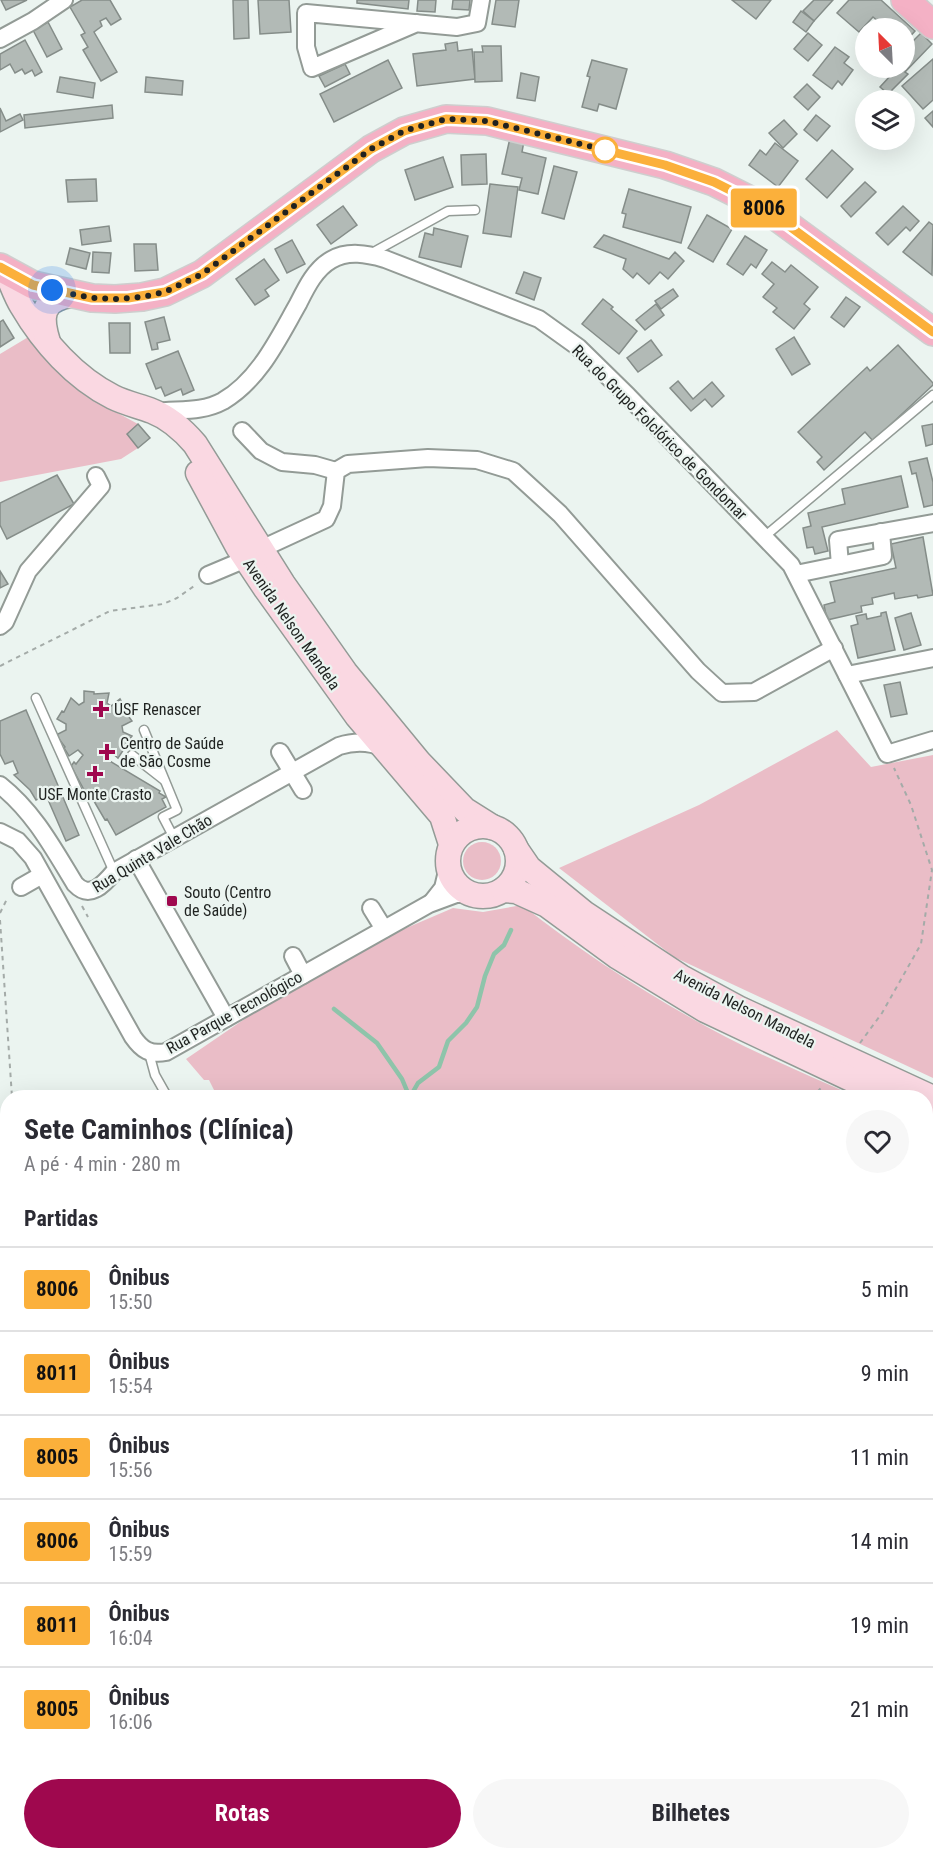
<!DOCTYPE html>
<html lang="pt">
<head>
<meta charset="utf-8">
<style>
	:root { --surface:#fff; --page:#f7f7f7; --text:#2b2b33; --muted:#7c7c81; --line:#e1e1e2; --accent:#9f084e }
	body { margin:0; font-family:"Roboto Condensed",sans-serif; background:var(--page); color:var(--text); height:100vh; display:flex; flex-direction:column; font-size:22px; white-space:nowrap }
	* { box-sizing:border-box; margin:0 }
	p { font-size:20px; color:var(--muted) }
	.icon { flex:none; width:33px; height:33px; fill:none; stroke:currentColor; stroke-width:2; stroke-linecap:round; stroke-linejoin:round }
	.map { position:relative; flex:1; overflow:hidden }
	.drawer { position:absolute; left:0px; top:1090px; width:933px; height:770px; display:flex; flex-direction:column; background:var(--surface); border-radius:24px 24px 0 0; box-shadow:0 6px 24px #0002 }
	.drawer>* { flex:none }
	.badge { padding:0 12px; border-radius:4px; font-size:21px; line-height:39px }
	.needle { width:39px; rotate:336deg }
	.controls { position:absolute; left:855px; top:18px; display:grid; gap:12px }
	.controls a { display:grid; place-items:center; width:60px; height:60px; border-radius:50%; background:var(--surface); box-shadow:0 6px 24px #0002; font-size:30px }
	.you { position:absolute; width:30px; height:30px; margin:-15px; border:4px solid #fff; border-radius:50%; background:#1a73e8; box-shadow:0 0 0 9px #1a73e833 }
	.map>.badge { position:absolute; translate:-50% -50%; box-shadow:0 0 0 3px #fff }
	h2 { padding:0 24px; font-size:22px; line-height:54px }
	.round { display:grid; place-items:center; flex:none; width:63px; height:63px; border-radius:32px; background:var(--page) }
	.overview { display:flex; align-items:center; justify-content:space-between; height:102px; padding:0 24px }
	h1 { font-size:28px; font-weight:700; line-height:45px }
	.cta { display:flex; gap:12px; margin-top:auto; padding:12px 24px }
	.cta a { flex:1; height:69px; border-radius:36px; background:var(--accent); color:#fff; font-size:24px; font-weight:700; line-height:69px; text-align:center }
	.cta a+a { background:var(--page); color:var(--text) }
	ul { padding:0; list-style:none }
	li { display:flex; align-items:center; gap:18px; height:84px; padding:0 24px; border-top:2px solid var(--line) }
	li div { flex:1 }
	li b { display:block; font-size:22px }
	li em { font-style:normal }
	li .badge { min-width:66px; font-weight:700; text-align:center }
	.map>svg:first-child { display:block }
	.green { fill:#eabdc7 }
	.lines { fill:none; stroke-linecap:round; stroke-linejoin:round }
	.stream { stroke:#8ec4aa; stroke-width:4.5 }
	.building { fill:#b2bab6; stroke:#858d89; stroke-width:1.5 }
	.service-casing { stroke:#939b96; stroke-width:11 }
	.minor-casing { stroke:#939b96; stroke-width:20 }
	.secondary-casing { stroke:#939b96; stroke-width:27 }
	.primary-casing { stroke:#cecece; stroke-width:30 }
	.path { stroke:#a4aba8; stroke-width:2; stroke-dasharray:4.5 4.5; stroke-linecap:butt }
	.service { stroke:#fff; stroke-width:8 }
	.minor { stroke:#fff; stroke-width:16 }
	.secondary { stroke:#fad8e2; stroke-width:24 }
	.primary { stroke:#f4b1c5; stroke-width:27 }
	.line-casing { stroke:#fff; stroke-width:14 }
	.line { stroke:#fbb03b; stroke-width:9 }
	.walk { stroke:#1f2220; stroke-width:6; stroke-dasharray:0 10.8 }
	.stop-dot { fill:#fff; stroke:#fbb03b; stroke-width:3 }
	.poi-dot { fill:#9f084e; stroke:#ebf4f0; stroke-width:2 }
	.labels { text-anchor:middle; stroke-width:4.5; stroke-linejoin:round; paint-order:stroke }
	.street-label { font-size:16px; fill:#1f2220; stroke:#ebf4f0 }
	.poi-label { font-size:16px; fill:#1f2220; stroke:#ebf4f0; text-anchor:start }
</style>
</head>
<body>
<div class="map">
<svg width="933" height="1859" viewBox="0 0 933 1859">
	<rect width="100%" height="100%" fill="#ebf4f0"/>
	<g class="green">
		<polygon points="30,336 58,369 86,396 138,424 127,434 138,448 121,459 0,482 0,354"/>
		<polygon points="837,730 871,767 933,755 933,1078 674,957 559,868 699,805"/>
		<circle cx="482" cy="861" r="19"/>
		<path d="M522,905C585,955 654,999 726,1037C769,1059 815,1078 859,1098H218L209,1080H204L186,1059L312,973L390,935L453,908L483,912Z"/>
		<polygon points="926,1129 933,1132 933,1309 926,1309"/>
		<polygon points="7,1418 7,1474 0,1465 0,1422"/>
		<polygon points="248,1852 318,1853 327,1859 228,1859"/>
	</g>
	<g class="lines">
		<g class="stream">
			<polyline points="334,1009 377,1043 402,1079 410,1098"/>
			<polyline points="410,1097 418,1083 439,1067 448,1041 466,1023 477,1007 485,976 494,954 504,945 511,930"/>
			<polyline points="702,1852 705,1859"/>
		</g>
	</g>
	<g class="building">
		<polygon points="1,0 27,0 6,10"/>
		<polygon points="82,0 110,0 121,19 111,25 106,18 100,21 102,26 94,32 117,72 101,81 83,50 88,47 81,35 85,33 70,7"/>
		<polygon points="233,0 248,0 249,38 234,39"/>
		<polygon points="258,0 289,0 291,32 260,34"/>
		<polygon points="357,0 409,0 408,9 357,3"/>
		<polygon points="418,0 436,0 435,12 417,11"/>
		<polygon points="453,0 470,0 469,10 452,9"/>
		<polygon points="496,0 519,0 515,27 492,24"/>
		<polygon points="732,0 771,0 756,19"/>
		<polygon points="814,0 833,0 814,21 803,11"/>
		<polygon points="849,0 881,0 915,31 904,43 904,28 886,28 873,17 859,32 837,13"/>
		<polygon points="801,11 814,21 806,32 793,22"/>
		<polygon points="48,22 62,49 47,57 33,30"/>
		<polygon points="808,33 822,45 808,61 794,49"/>
		<polygon points="921,33 932,44 905,72 908,74 888,94 880,87 891,75 885,70 887,68 904,68 904,50"/>
		<polygon points="25,40 42,72 35,76 32,70 25,74 22,69 15,73 10,64 0,70 0,54"/>
		<polygon points="457,42 458,51 472,49 475,79 417,86 413,54 446,50 445,44"/>
		<polygon points="482,46 501,46 502,81 475,82 474,52 483,52"/>
		<polygon points="835,47 849,57 844,63 853,70 842,85 838,81 832,89 813,75"/>
		<polygon points="933,59 933,100 923,109 902,86"/>
		<polygon points="388,60 402,88 334,122 320,94"/>
		<polygon points="592,60 627,69 616,109 599,104 597,111 582,107 590,77 587,76"/>
		<polygon points="345,64 350,74 325,87 319,76"/>
		<polygon points="521,73 539,77 535,101 517,98"/>
		<polygon points="60,77 95,83 93,98 57,92"/>
		<polygon points="146,77 183,81 182,95 145,92"/>
		<polygon points="807,84 820,97 808,110 794,97"/>
		<polygon points="112,105 113,118 25,128 24,115"/>
		<polygon points="0,108 6,121 20,114 23,120 0,132"/>
		<polygon points="933,111 933,127 925,118"/>
		<polygon points="816,115 830,126 817,141 804,130"/>
		<polygon points="784,120 797,134 783,148 769,133"/>
		<polygon points="510,138 524,141 522,152 546,158 538,194 519,190 522,178 502,174"/>
		<polygon points="775,143 798,161 778,187 749,165 760,150 766,155"/>
		<polygon points="832,150 853,169 827,198 806,179"/>
		<polygon points="486,154 487,184 462,185 461,155"/>
		<polygon points="443,157 453,187 415,200 405,170"/>
		<polygon points="554,166 577,172 564,219 542,213"/>
		<polygon points="96,179 97,201 68,202 66,180"/>
		<polygon points="865,182 876,192 851,217 841,206"/>
		<polygon points="490,184 518,187 511,237 483,233"/>
		<polygon points="629,189 691,207 681,243 623,227 626,214 622,213"/>
		<polygon points="343,206 357,225 331,244 317,225"/>
		<polygon points="903,206 919,221 910,231 906,227 888,245 876,233"/>
		<polygon points="707,215 732,229 713,262 688,248"/>
		<polygon points="929,222 933,225 932,275 903,252"/>
		<polygon points="109,226 111,241 82,245 80,230"/>
		<polygon points="434,228 468,236 461,267 419,257 425,233 433,235"/>
		<polygon points="604,235 669,259 675,252 684,261 668,279 660,272 649,284 637,273 633,278 623,269 626,259 594,247"/>
		<polygon points="745,236 767,250 756,268 751,264 743,275 727,264"/>
		<polygon points="292,240 305,264 287,273 275,249"/>
		<polygon points="134,244 156,244 158,270 135,271"/>
		<polygon points="70,248 90,253 86,269 66,264"/>
		<polygon points="93,252 111,253 109,273 92,272"/>
		<polygon points="264,259 279,280 265,290 269,296 255,305 236,279"/>
		<polygon points="772,262 785,272 791,265 818,287 804,304 810,309 794,329 773,312 777,308 763,297 774,284 762,274"/>
		<polygon points="524,272 541,278 534,300 516,293"/>
		<polygon points="673,289 678,296 661,309 655,301"/>
		<polygon points="846,297 860,307 844,327 831,317"/>
		<polygon points="603,299 613,307 611,309 637,331 619,354 582,324"/>
		<polygon points="656,304 664,315 645,330 636,320"/>
		<polygon points="164,317 170,340 157,343 158,349 152,350 145,322"/>
		<polygon points="3,320 14,338 0,347 0,322"/>
		<polygon points="109,323 130,323 130,353 110,353"/>
		<polygon points="794,337 810,364 792,375 776,349"/>
		<polygon points="651,340 662,355 638,372 627,358"/>
		<polygon points="898,345 933,383 933,385 873,441 865,432 824,470 817,462 822,457 798,432 867,367 870,371"/>
		<polygon points="178,351 194,390 183,395 181,389 165,396 161,387 156,389 146,364"/>
		<polygon points="678,381 693,399 712,382 724,396 712,407 705,399 691,411 670,388"/>
		<polygon points="138,424 150,438 138,448 127,434"/>
		<polygon points="933,424 933,444 926,446 922,426"/>
		<polygon points="927,458 933,482 933,505 924,507 916,473 912,474 909,462"/>
		<polygon points="57,475 74,504 7,539 0,525 0,503"/>
		<polygon points="901,476 908,507 822,527 828,551 815,554 813,547 807,548 803,528 811,526 808,513 845,504 842,489"/>
		<polygon points="923,537 933,595 918,598 917,595 895,599 894,593 872,598 873,604 861,606 862,612 827,620 824,605 835,602 830,582 896,568 891,544"/>
		<polygon points="0,571 8,584 0,588"/>
		<polygon points="886,612 895,650 858,658 851,626 858,624 856,616 866,614 867,619 881,616 881,613"/>
		<polygon points="911,613 921,645 904,650 895,618"/>
		<polygon points="900,682 907,714 891,717 884,685"/>
		<polygon points="84,691 94,692 94,694 109,693 107,703 111,706 120,699 125,708 123,709 132,721 122,726 123,732 132,736 122,748 124,749 118,758 110,751 105,754 108,760 160,791 159,793 166,797 162,799 166,807 116,835 107,819 105,820 91,796 88,797 71,766 74,762 76,764 83,755 78,750 69,756 64,748 65,747 56,735 66,730 66,724 57,719 62,711 64,712 71,698 79,705 84,702"/>
		<polygon points="26,710 79,835 66,841 46,795 36,800 30,790 14,775 18,773 13,761 5,764 0,754 0,721"/>
		<polygon points="8,1353 8,1366 0,1370 0,1357"/>
		<polygon points="933,1551 933,1569 926,1561 926,1558"/>
		<polygon points="933,1605 933,1619 926,1622 926,1608"/>
		<polygon points="933,1628 933,1644 926,1647 926,1630"/>
		<polygon points="933,1802 933,1836 926,1838 926,1810 929,1809 928,1804"/>
		<polygon points="7,1828 8,1852 9,1852 4,1859 0,1859 0,1837"/>
		<polygon points="20,1852 43,1852 50,1857 49,1859 22,1859 18,1856"/>
		<polygon points="114,1852 136,1852 138,1859 116,1859"/>
		<polygon points="146,1852 165,1852 167,1859 148,1859"/>
		<polygon points="357,1852 366,1852 372,1857 371,1859 360,1859 355,1855"/>
		<polygon points="872,1852 891,1852 894,1859 874,1859"/>
	</g>
	<g class="lines">
		<defs>
			<g id="service">
				<polyline points="370,254 448,211 475,210"/>
				<polyline points="764,537 933,395"/>
				<polyline points="36,698 114,872"/>
				<polyline points="144,730 177,810 163,817 174,838"/>
				<polyline points="132,755 164,780"/>
				<polyline points="149,1053 155,1075 168,1098"/>
				<polyline points="926,1663 930,1665 933,1681"/>
			</g>
			<g id="minor">
				<polyline points="417,23 312,68 306,47 306,13 457,27 477,23 481,0"/>
				<polyline points="0,39 33,21 64,0"/>
				<path d="M155,412C178,409 201,413 223,401C259,380 278,339 298,304C306,288 315,269 331,260C348,250 367,254 385,259L539,319L578,347L628,396L791,565L887,754L933,740"/>
				<polyline points="242,431 261,451 282,462 315,465 336,471"/>
				<polyline points="261,549 326,519 332,506 336,471 348,464 428,458 477,460 513,471 560,514 698,671 722,693 754,692 834,648"/>
				<polyline points="840,565 883,556 881,532"/>
				<polyline points="796,574 840,565 838,540 933,523"/>
				<polyline points="208,575 246,559"/>
				<polyline points="0,626 5,622 28,571 101,486 96,476"/>
				<polyline points="847,675 933,658"/>
				<polyline points="280,752 303,790"/>
				<path d="M0,785C34,812 53,848 75,884C90,900 104,884 114,872L339,746C355,741 369,741 384,748"/>
				<path d="M0,832L18,841L33,858L133,1037C142,1050 150,1055 166,1052L429,904L456,894H469"/>
				<polyline points="136,859 226,1018"/>
				<polyline points="21,887 42,875"/>
				<polyline points="432,902 443,888 448,867"/>
				<polyline points="371,908 384,929"/>
				<polyline points="293,956 303,975"/>
				<polyline points="0,1482 8,1489"/>
				<polyline points="349,1852 349,1859"/>
				<polyline points="210,1859 228,1852"/>
			</g>
			<g id="secondary">
				<path d="M5,269C11,281 15,295 22,306C43,342 75,378 113,397C125,403 139,406 152,411C170,418 183,430 195,444L283,584L345,672L419,762L465,810L492,827"/>
				<path d="M48,342C40,316 41,300 71,295"/>
				<polyline points="198,473 238,547 266,589 357,716 442,816 451,844"/>
				<circle cx="483" cy="861" r="35"/>
				<polyline points="516,849 529,868 584,913 681,977 740,1009 933,1098"/>
				<polyline points="503,890 516,891 547,905 618,957 705,1010 891,1098"/>
				<polyline points="926,1114 933,1117"/>
			</g>
			<g id="primary">
				<polyline points="905,0 933,25"/>
				<polyline points="0,267 33,285 92,298 115,299 142,297 165,292 202,274 371,149 404,131 446,119 487,121 665,165 714,182 762,206 933,332"/>
			</g>
		</defs>
		<use href="#service" class="service-casing"/>
		<use href="#minor" class="minor-casing"/>
		<use href="#secondary" class="secondary-casing"/>
		<use href="#primary" class="primary-casing"/>
		<g class="path">
			<polyline points="0,666 110,611 163,604 177,598 197,584"/>
			<polyline points="82,906 88,917"/>
			<polyline points="0,913 8,897"/>
			<polyline points="0,920 12,1097"/>
			<polyline points="860,1043 882,1013 921,944 932,870 911,805 894,768"/>
			<polyline points="811,1098 822,1087"/>
		</g>
		<use href="#service" class="service"/>
		<use href="#minor" class="minor"/>
		<use href="#secondary" class="secondary"/>
		<use href="#primary" class="primary"/>
	</g>
	<g class="lines">
		<defs>
			<polyline id="line" points="0,267 33,285 92,298 128,298 165,292 202,274 371,149 404,131 446,119 487,121 665,165 714,182 762,206 933,332"/>
		</defs>
		<use href="#line" class="line-casing"/>
		<use href="#line" class="line"/>
		<polyline class="walk" points="52,290 92,298 115,299 142,297 165,292 202,274 371,149 404,131 446,119 487,121 605,150"/>
	</g>
	<circle class="stop-dot" cx="605" cy="150" r="12"/>
	<g class="poi-dot">
		<path d="M98 700h6v6h6v6h-6v6h-6v-6h-6v-6h6z"/>
		<path d="M104 743h6v6h6v6h-6v6h-6v-6h-6v-6h6z"/>
		<path d="M92 765h6v6h6v6h-6v6h-6v-6h-6v-6h6z"/>
		<rect x="166" y="895" width="12" height="12" rx="3"/>
	</g>
	<g class="labels">
		<g class="street-label">
			<text transform="translate(660 432) rotate(45)" y="6">Rua do Grupo Folclórico de Gondomar</text>
			<text transform="translate(292 624) rotate(55)" y="6">Avenida Nelson Mandela</text>
			<text transform="translate(152 853) rotate(-31)" y="6">Rua Quinta Vale Chão</text>
			<text transform="translate(745 1008) rotate(27)" y="6">Avenida Nelson Mandela</text>
			<text transform="translate(234 1012) rotate(-29)" y="6">Rua Parque Tecnológico</text>
		</g>
		<g class="poi-label">
			<text x="114" y="715">USF Renascer</text>
			<text x="120" y="749">Centro de Saúde<tspan x="120" dy="18">de São Cosme</tspan></text>
			<text x="95" y="800" text-anchor="middle">USF Monte Crasto</text>
			<text x="184" y="898">Souto (Centro<tspan x="184" dy="18">de Saúde)</tspan></text>
		</g>
	</g>
</svg>
<div class="controls">
<a><svg class="needle" viewBox="-14 -14 28 28"><path d="M0-13l5 13h-10z" fill="#e53935"/><path d="M0 13l5-13h-10z" fill="#7c7c81"/></svg></a>
<a><svg class="icon" aria-label="layers" viewBox="0 0 24 24"><path d="M12 4l9 5-9 5-9-5zM3 14l9 5 9-5"/></svg></a>
</div>
<div class="you" style="left:52px;top:290px"></div>
<b class="badge" style="left:764px;top:208px;background:#fbb03b;color:#111">8006</b>
<section class="drawer">
<div class="overview"><div><h1>Sete Caminhos (Clínica)</h1><p>A pé · 4 min · 280 m</p></div><a class="round"><svg class="icon" aria-label="heart" viewBox="0 0 24 24"><path d="M12 20l-8-8c-3-5 5-10 8-4 3-6 11-1 8 4z"/></svg></a></div>
<h2>Partidas</h2>
<ul>
<li><span class="badge" style="background:#fbb03b;color:#111">8006</span><div><b>Ônibus</b><p>15:50</p></div><em>5 min</em></li>
<li><span class="badge" style="background:#fbb03b;color:#111">8011</span><div><b>Ônibus</b><p>15:54</p></div><em>9 min</em></li>
<li><span class="badge" style="background:#fbb03b;color:#111">8005</span><div><b>Ônibus</b><p>15:56</p></div><em>11 min</em></li>
<li><span class="badge" style="background:#fbb03b;color:#111">8006</span><div><b>Ônibus</b><p>15:59</p></div><em>14 min</em></li>
<li><span class="badge" style="background:#fbb03b;color:#111">8011</span><div><b>Ônibus</b><p>16:04</p></div><em>19 min</em></li>
<li><span class="badge" style="background:#fbb03b;color:#111">8005</span><div><b>Ônibus</b><p>16:06</p></div><em>21 min</em></li>
</ul>
<div class="cta"><a>Rotas</a><a>Bilhetes</a></div>
</section>
</div>
</body>
</html>
